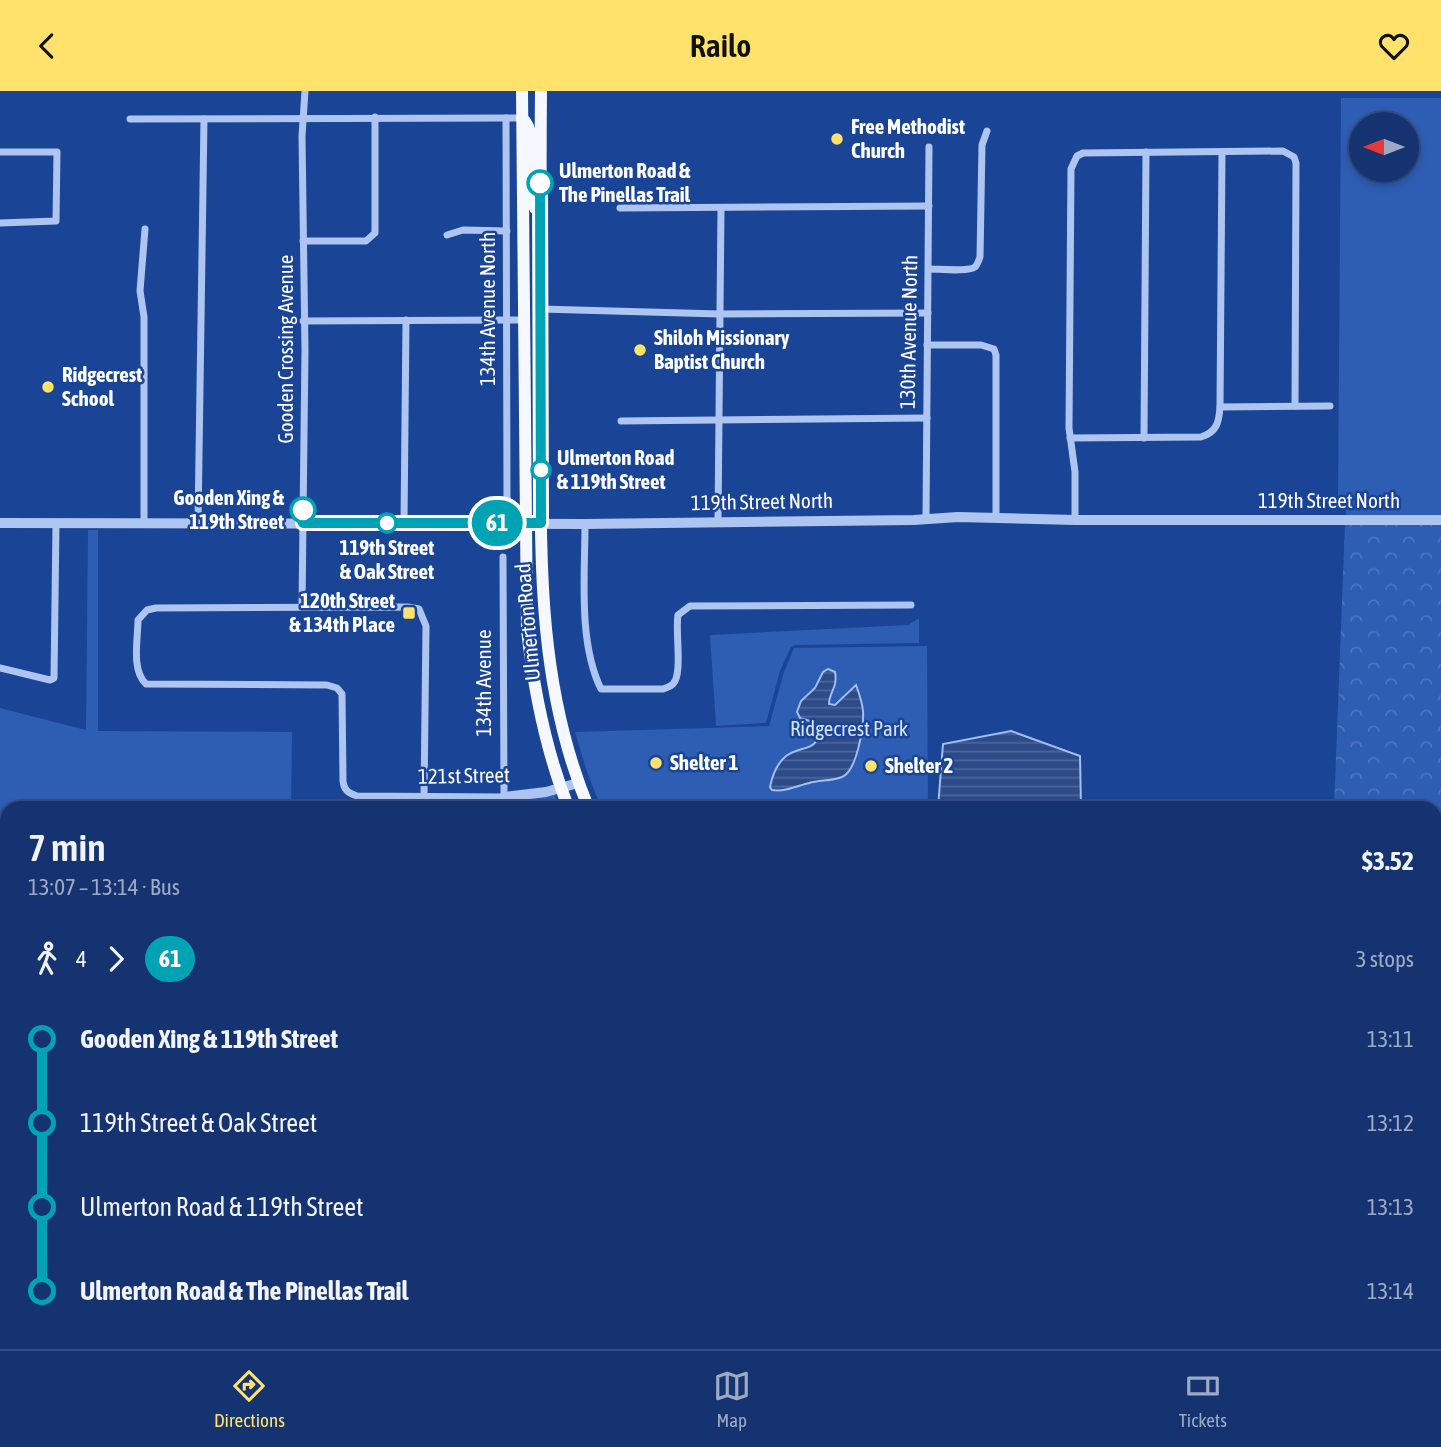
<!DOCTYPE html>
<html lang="en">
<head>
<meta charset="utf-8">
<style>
	:root { --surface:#143370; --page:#1d3b75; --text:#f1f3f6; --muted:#9daac3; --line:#334e83; --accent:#ffe26c }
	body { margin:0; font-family:"Asap Condensed",sans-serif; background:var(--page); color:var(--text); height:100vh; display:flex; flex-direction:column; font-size:26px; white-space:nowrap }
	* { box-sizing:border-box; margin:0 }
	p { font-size:23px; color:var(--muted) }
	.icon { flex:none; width:38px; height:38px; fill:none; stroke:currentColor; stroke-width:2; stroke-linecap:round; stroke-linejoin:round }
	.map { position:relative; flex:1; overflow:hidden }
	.panel { position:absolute; left:0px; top:710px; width:1442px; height:548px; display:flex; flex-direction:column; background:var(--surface); border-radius:21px 21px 0 0; box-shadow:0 4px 10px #0003,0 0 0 2px var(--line) }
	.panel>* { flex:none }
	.badge { padding:0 14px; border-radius:23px; font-size:24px; line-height:46px }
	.needle { width:46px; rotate:270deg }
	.fabs { position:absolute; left:1349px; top:21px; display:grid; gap:14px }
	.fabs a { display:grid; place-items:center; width:70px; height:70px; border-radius:50%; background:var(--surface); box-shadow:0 4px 10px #0003,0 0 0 2px var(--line); font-size:35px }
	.map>.badge { position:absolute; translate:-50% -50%; box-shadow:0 0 0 4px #fff }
	.legs { display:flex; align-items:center; gap:10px; height:77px; padding:0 28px; font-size:23px }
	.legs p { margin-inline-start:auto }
	.overview { display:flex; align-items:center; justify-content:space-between; height:119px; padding:0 28px }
	h1 { font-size:38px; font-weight:600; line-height:52px }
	ul { padding:0 28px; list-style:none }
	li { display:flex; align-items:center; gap:24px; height:84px; font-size:26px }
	li i { display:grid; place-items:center; width:10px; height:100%; margin:0 9px; background:currentColor }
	li i::after { content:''; width:18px; height:18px; margin:-9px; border:5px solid; border-radius:50%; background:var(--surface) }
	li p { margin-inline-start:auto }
	li:first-child i { background:linear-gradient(#0000 50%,currentColor 0) }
	li:last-child i { background:linear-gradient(currentColor 50%,#0000 0) }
	header { display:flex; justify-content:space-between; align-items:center; height:91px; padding:0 28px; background:var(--accent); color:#111; font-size:32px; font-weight:600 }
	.tab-bar { display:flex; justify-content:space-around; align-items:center; height:98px; border-top:2px solid var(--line); background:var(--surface); font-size:19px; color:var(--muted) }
	.tab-bar a { display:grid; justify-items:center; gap:4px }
	.tab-bar .on { color:var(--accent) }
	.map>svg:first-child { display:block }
	.forest { fill:url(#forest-crowns) }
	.wetland { fill:url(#wetland-marsh) }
	.park { fill:#2e5db4; fill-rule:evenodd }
	.water { fill:url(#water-rules); stroke:#a0bef2; stroke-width:2 }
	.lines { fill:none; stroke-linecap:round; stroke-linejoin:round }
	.river { stroke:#2c4b88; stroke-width:12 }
	.minor { stroke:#adc5f0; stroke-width:7 }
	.tertiary { stroke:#adc5f0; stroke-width:10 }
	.primary { stroke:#f6f8ff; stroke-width:12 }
	.line-1-casing { stroke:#fff; stroke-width:16 }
	.line-1 { stroke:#00a3b4; stroke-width:10 }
	.poi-dot { fill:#ffe26c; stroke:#1a4496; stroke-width:2.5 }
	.stop-1-dot { fill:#fff; stroke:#00a3b4; stroke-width:3.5 }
	.labels { text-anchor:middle; stroke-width:5; stroke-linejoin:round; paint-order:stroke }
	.poi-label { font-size:21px; font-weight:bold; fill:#fff; stroke:#1a4496; text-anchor:start }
	.stop-label { font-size:21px; font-weight:bold; fill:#fff; stroke:#1a4496; text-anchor:start }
	.street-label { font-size:21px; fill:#fff; stroke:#1a4496 }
	.park-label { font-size:21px; fill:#d3e2fb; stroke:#1a4496 }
</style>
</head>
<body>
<header><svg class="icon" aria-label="back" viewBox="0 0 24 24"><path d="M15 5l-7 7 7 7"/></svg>Railo<svg class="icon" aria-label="heart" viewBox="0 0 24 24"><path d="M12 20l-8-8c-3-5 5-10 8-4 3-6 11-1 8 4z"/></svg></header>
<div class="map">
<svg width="1441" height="1258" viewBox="0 0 1441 1258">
	<defs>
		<pattern id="forest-crowns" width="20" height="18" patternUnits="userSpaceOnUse" patternTransform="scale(1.75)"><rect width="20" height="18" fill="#2e5db4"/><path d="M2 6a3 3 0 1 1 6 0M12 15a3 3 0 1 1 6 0" fill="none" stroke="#4d75bf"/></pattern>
		<pattern id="wetland-marsh" width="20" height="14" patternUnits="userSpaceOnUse" patternTransform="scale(1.75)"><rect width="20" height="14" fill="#2e5db4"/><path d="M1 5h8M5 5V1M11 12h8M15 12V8" fill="none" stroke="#4d75bf"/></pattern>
		<pattern id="water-rules" width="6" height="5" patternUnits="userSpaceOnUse" patternTransform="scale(1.75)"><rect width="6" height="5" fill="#2c4b88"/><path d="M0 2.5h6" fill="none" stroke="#4c669a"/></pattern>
	</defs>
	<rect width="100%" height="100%" fill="#1a4496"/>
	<g class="forest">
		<polygon points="1345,432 1441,432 1441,897 1435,900 1435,718 1334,718"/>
		<polygon points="554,702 560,717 510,717 510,709"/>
	</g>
	<polygon class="wetland" points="1441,897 1441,1035 1435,1032 1435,900"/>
	<g class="park">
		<path d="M1341,7H1441V425H1346V410L1338,409ZM1362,33H1407V79H1362Z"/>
		<polygon points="88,439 98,439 98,640 292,641 291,717 7,718 7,841 0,841 0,617 86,639"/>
		<polygon points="919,527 919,552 794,554 791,556 780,580 766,632 716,635 710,544 908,534"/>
		<polygon points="927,555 928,717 601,717 586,678 575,641 769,635 784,581 794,557"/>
		<polygon points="0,844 7,844 7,873 0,877"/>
	</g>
	<g class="water">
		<path d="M828,578L835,581C838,597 829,601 829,613L835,614L856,594C859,602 862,610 863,620C864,635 857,680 842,686C833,690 819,689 809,692C797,695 785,701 772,699L770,696C772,686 777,673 785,666C800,653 819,663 819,637L813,631L800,627L797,621L801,610L815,597L823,581Z"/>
		<polygon points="1011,640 1080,665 1081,717 938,717 943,653"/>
	</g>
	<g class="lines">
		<g class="river">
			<polyline points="0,812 7,814"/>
			<polyline points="1435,960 1441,960"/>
		</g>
		<g class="minor">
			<polyline points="506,27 507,408"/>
			<polyline points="130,28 522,27"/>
			<polyline points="0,61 57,61 56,130 0,132"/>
			<polyline points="620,117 929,115"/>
			<polyline points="447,144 463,139 507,140"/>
			<polyline points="303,150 366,150 375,142 375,26"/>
			<path d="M929,178C939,178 968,181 975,176C977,174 979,169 980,166L982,54L987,40"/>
			<polyline points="541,218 719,223 928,222"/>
			<polyline points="303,230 523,229"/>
			<polyline points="927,254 981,254 994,258 996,264 996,426"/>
			<polyline points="1220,316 1222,61"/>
			<polyline points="621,330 927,327"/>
			<path d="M1070,347L1201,346C1217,341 1219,331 1220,316L1330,315"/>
			<polyline points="1144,347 1146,61"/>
			<polyline points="926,427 929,56"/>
			<polyline points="1075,429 1075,381 1069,337 1071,78 1077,65 1083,62 1283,60 1294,66 1296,72 1295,315"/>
			<polyline points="718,431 721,117"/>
			<polyline points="198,432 204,28"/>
			<polyline points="404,432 406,229"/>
			<polyline points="144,433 144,226 140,200 145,138"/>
			<path d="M585,433C585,484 578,551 601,598H663C668,596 670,596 673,593C683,583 675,540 678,524L690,515L911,514"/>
			<polyline points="302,516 305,259 302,45 305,0"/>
			<polyline points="0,577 50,589 54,587 56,433"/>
			<path d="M424,705L426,535L419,518L408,516L156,517L147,519L138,529C138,548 131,579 146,593L327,594L337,597L342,603L343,690C344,699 348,702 357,705L504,706L503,466"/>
			<polyline points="0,1064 7,1064"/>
			<polyline points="704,1251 704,1258"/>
			<polyline points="87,1258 88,1251"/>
			<polyline points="255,1258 256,1251"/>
			<polyline points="593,1258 593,1251"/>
		</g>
		<g class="tertiary">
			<polyline points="0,432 585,433 914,429 958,426 1075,429 1441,429"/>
			<polyline points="506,718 504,706 546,701 578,692"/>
			<polyline points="295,1258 315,1253 465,1254 507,1258"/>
			<polyline points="734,1258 922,1255 1326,1255 1337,1258"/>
		</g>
		<g class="primary">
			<path d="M522,0L527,539C534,600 546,661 569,718"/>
			<path d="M541,0C540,105 541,209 541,314C541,451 534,588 589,718"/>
			<path d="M522,27C540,42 528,93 535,117"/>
			<polyline points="1435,1202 1441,1203"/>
			<polyline points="1435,1211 1441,1213"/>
			<polyline points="1435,1220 1441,1222"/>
		</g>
	</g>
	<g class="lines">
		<defs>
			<polyline id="line-1" points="303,419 303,432 541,432 540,92"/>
		</defs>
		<use href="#line-1" class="line-1-casing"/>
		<use href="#line-1" class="line-1"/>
	</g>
	<g class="poi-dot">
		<circle cx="837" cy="48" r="7"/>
		<circle cx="640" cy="259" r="7"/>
		<circle cx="48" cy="296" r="7"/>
		<rect x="402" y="515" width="14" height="14" rx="3.5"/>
		<circle cx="656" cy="672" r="7"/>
		<circle cx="871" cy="675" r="7"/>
	</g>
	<g class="stop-1-dot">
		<circle cx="540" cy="92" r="12"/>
		<circle cx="541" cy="379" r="9"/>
		<circle cx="303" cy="419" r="12"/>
		<circle cx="387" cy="432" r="9"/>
	</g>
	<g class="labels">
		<g class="poi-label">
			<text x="851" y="43">Free Methodist<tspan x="851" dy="24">Church</tspan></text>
			<text x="654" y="254">Shiloh Missionary<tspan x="654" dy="24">Baptist Church</tspan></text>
			<text x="62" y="291">Ridgecrest<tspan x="62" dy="24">School</tspan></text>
			<text x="395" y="517" text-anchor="end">120th Street<tspan x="395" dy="24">&amp; 134th Place</tspan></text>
			<text x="670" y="679">Shelter 1</text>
			<text x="885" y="682">Shelter 2</text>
		</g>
		<g class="stop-label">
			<text x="559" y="87">Ulmerton Road &amp;<tspan x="559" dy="24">The Pinellas Trail</tspan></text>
			<text x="557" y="374">Ulmerton Road<tspan x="557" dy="24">&amp; 119th Street</tspan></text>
			<text x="284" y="414" text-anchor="end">Gooden Xing &amp;<tspan x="284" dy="24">119th Street</tspan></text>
			<text x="387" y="464" text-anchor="middle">119th Street<tspan x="387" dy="24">&amp; Oak Street</tspan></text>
		</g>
		<g class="street-label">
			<text transform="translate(488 218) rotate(-90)" y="7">134th Avenue North</text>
			<text transform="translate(909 241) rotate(-89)" y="7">130th Avenue North</text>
			<text transform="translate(286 258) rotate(-90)" y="7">Gooden Crossing Avenue</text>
			<text x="1329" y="417">119th Street North</text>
			<text transform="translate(762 411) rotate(-1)" y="7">119th Street North</text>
			<text transform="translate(528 531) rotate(-95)" y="7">Ulmerton Road</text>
			<text transform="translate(484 592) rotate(-90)" y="7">134th Avenue</text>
			<text transform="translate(464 685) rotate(-1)" y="7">121st Street</text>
		</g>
		<g class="park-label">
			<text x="849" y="645">Ridgecrest Park</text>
		</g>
	</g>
</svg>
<div class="fabs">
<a><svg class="needle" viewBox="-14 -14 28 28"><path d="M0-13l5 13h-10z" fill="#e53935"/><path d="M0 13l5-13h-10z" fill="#9daac3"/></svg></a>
</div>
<b class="badge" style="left:497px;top:432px;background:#00a3b4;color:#fff">61</b>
<section class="panel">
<div class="overview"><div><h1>7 min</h1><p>13:07 – 13:14 · Bus</p></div><b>$3.52</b></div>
<div class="legs"><svg class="icon" aria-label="walk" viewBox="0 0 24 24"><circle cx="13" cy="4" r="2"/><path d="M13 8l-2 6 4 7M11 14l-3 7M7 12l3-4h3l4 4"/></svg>4<svg class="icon" aria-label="forward" viewBox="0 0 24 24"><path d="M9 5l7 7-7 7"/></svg><b class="badge" style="background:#00a3b4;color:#fff">61</b><p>3 stops</p></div>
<ul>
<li><i style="color:#00a3b4"></i><b>Gooden Xing &amp; 119th Street</b><p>13:11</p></li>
<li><i style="color:#00a3b4"></i><span>119th Street &amp; Oak Street</span><p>13:12</p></li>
<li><i style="color:#00a3b4"></i><span>Ulmerton Road &amp; 119th Street</span><p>13:13</p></li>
<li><i style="color:#00a3b4"></i><b>Ulmerton Road &amp; The Pinellas Trail</b><p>13:14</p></li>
</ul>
</section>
</div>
<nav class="tab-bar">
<a class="on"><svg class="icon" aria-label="directions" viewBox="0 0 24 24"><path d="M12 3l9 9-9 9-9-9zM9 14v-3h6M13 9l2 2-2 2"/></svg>Directions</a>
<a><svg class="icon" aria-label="map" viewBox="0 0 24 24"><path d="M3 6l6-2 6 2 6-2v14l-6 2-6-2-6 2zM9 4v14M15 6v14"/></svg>Map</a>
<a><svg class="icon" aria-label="tickets" viewBox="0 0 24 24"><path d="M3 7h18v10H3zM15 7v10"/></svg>Tickets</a>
</nav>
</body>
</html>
